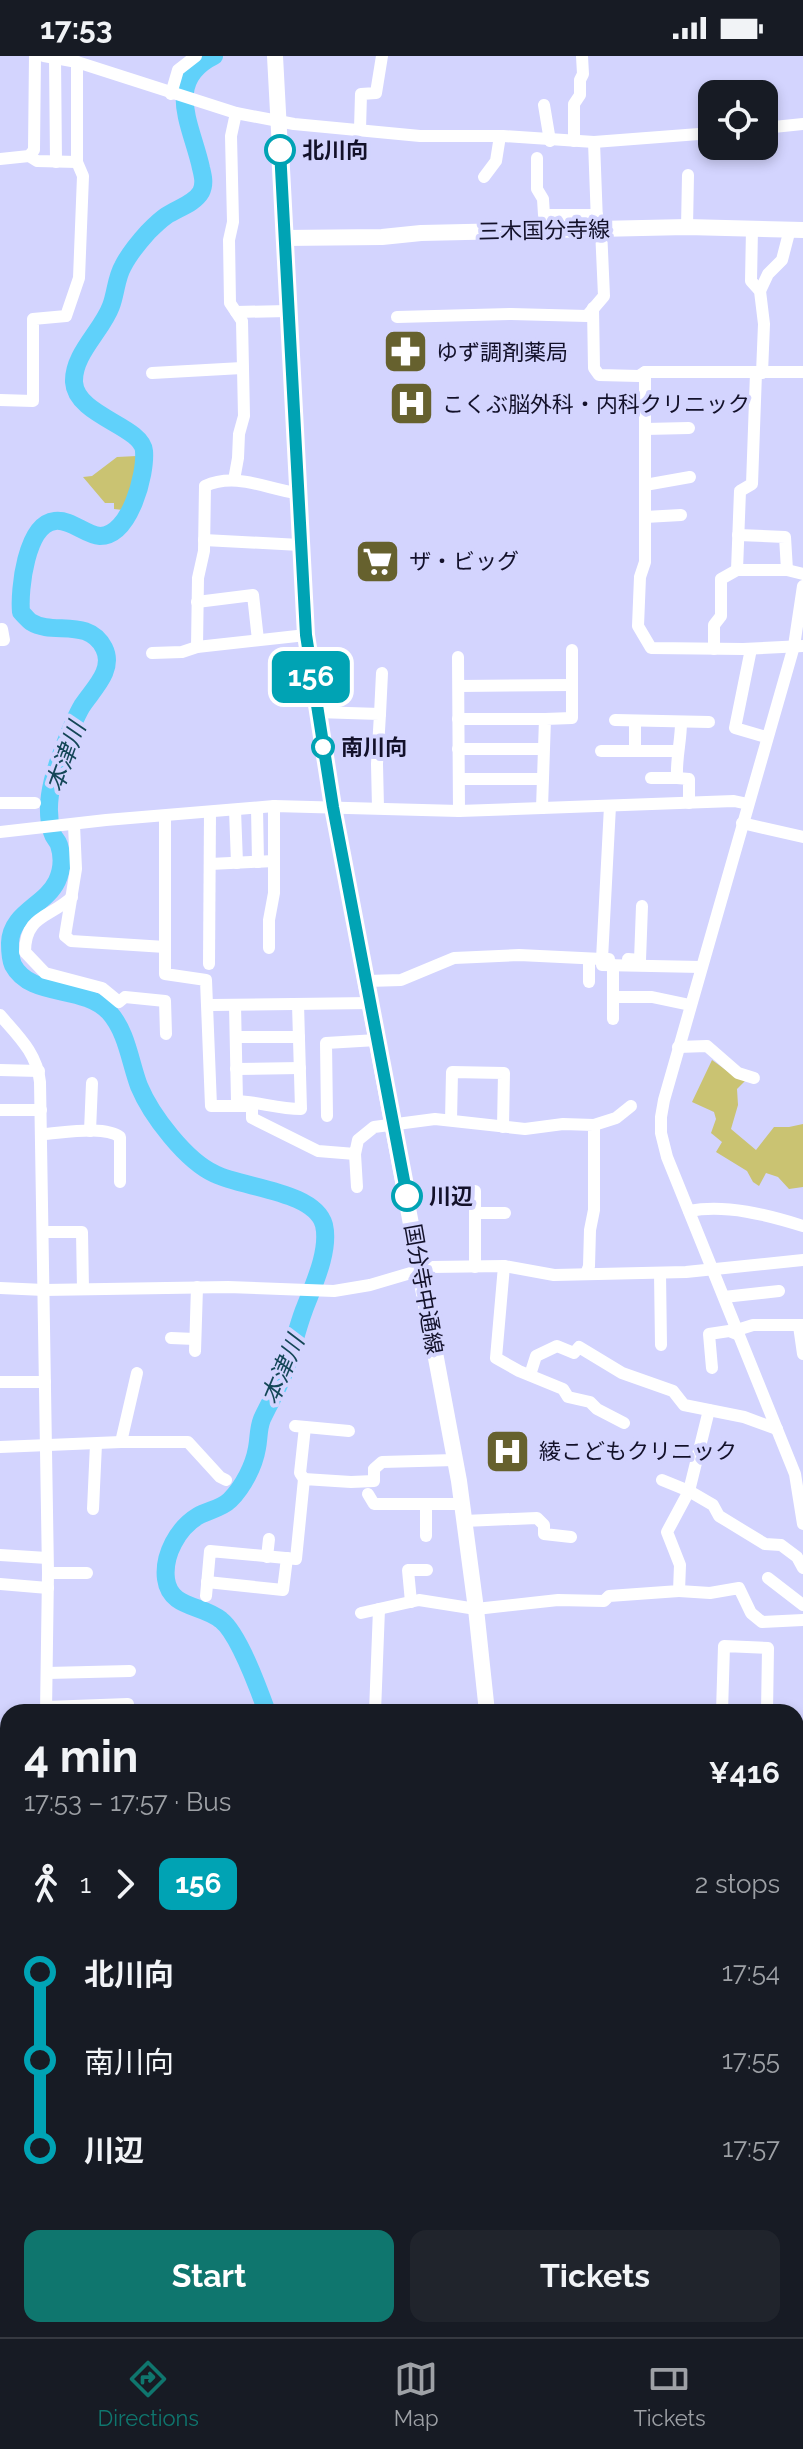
<!DOCTYPE html>
<html lang="en">
<head>
<meta charset="utf-8">
<style>
	:root { --surface:#171b24; --page:#20242c; --text:#f1f3f6; --muted:#9ea1a6; --line:#363941; --accent:#0f766e }
	body { margin:0; font-family:Raleway,"Noto Sans JP",sans-serif; background:var(--page); color:var(--text); height:100vh; display:flex; flex-direction:column; font-size:30px; white-space:nowrap }
	* { box-sizing:border-box; margin:0 }
	p { font-size:26px; color:var(--muted) }
	.icon { flex:none; width:44px; height:44px; fill:none; stroke:currentColor; stroke-width:2; stroke-linecap:round; stroke-linejoin:round }
	.map { position:relative; flex:1; overflow:hidden }
	.drawer { position:absolute; left:0px; top:1648px; width:804px; height:634px; display:flex; flex-direction:column; background:var(--surface); border-radius:24px 24px 0 0; box-shadow:0 4px 12px #0003 }
	.drawer>* { flex:none }
	.badge { padding:0 16px; border-radius:12px; font-size:28px; line-height:52px }
	.controls { position:absolute; left:698px; top:24px; display:grid; gap:16px }
	.controls a { display:grid; place-items:center; width:80px; height:80px; border-radius:16px; background:var(--surface); box-shadow:0 4px 12px #0003; font-size:40px }
	.map>.badge { position:absolute; translate:-50% -50%; box-shadow:0 0 0 4px #fff }
	.legs { display:flex; align-items:center; gap:12px; height:88px; padding:0 24px; font-size:26px }
	.legs p { margin-inline-start:auto }
	.overview { display:flex; align-items:center; justify-content:space-between; height:136px; padding:0 24px }
	h1 { font-size:44px; font-weight:700; line-height:60px }
	.button { display:flex; gap:16px; margin-top:auto; padding:16px 24px }
	.button a { flex:1; height:92px; border-radius:16px; background:var(--accent); color:#fff; font-size:32px; font-weight:700; line-height:92px; text-align:center }
	.button a+a { background:var(--page); color:var(--text) }
	ul { padding:0 24px; list-style:none }
	li { display:flex; align-items:center; gap:28px; height:88px; font-size:30px }
	li i { display:grid; place-items:center; width:12px; height:100%; margin:0 10px; background:currentColor }
	li i::after { content:''; width:20px; height:20px; margin:-10px; border:6px solid; border-radius:50%; background:var(--surface) }
	li p { margin-inline-start:auto }
	li:first-child i { background:linear-gradient(#0000 50%,currentColor 0) }
	li:last-child i { background:linear-gradient(currentColor 50%,#0000 0) }
	.status { display:flex; justify-content:space-between; align-items:center; height:56px; padding:0 40px; background:var(--surface); direction:ltr }
	.status svg { height:22px; fill:currentColor }
	.dock { display:flex; justify-content:space-around; align-items:center; height:112px; border-top:2px solid var(--line); background:var(--surface); font-size:22px; color:var(--muted) }
	.dock a { display:grid; justify-items:center; gap:4px }
	.dock .current { color:var(--accent) }
	.map>svg:first-child { display:block }
	.green { fill:#cac372 }
	.lines { fill:none; stroke-linecap:round; stroke-linejoin:round }
	.stream { stroke:#60d1fa; stroke-width:3 }
	.river { stroke:#60d1fa; stroke-width:18 }
	.minor { stroke:#fff; stroke-width:12 }
	.major { stroke:#fff; stroke-width:16 }
	.line-1-casing { stroke:#fff; stroke-width:18 }
	.line-1 { stroke:#00a3b4; stroke-width:12 }
	.stop-1-dot { fill:#fff; stroke:#00a3b4; stroke-width:4 }
	.labels { text-anchor:middle; stroke-width:8; stroke-linejoin:round; paint-order:stroke }
	.stop-label { font-size:22px; font-weight:bold; fill:#13112a; stroke:#d3d4fe; text-anchor:start }
	.street-label { font-size:22px; fill:#13112a; stroke:#d3d4fe }
	.poi-label { font-size:22px; fill:#13112a; stroke:#d3d4fe; text-anchor:start }
	.water-label { font-size:24px; font-style:italic; fill:#144657; stroke:#d3d4fe }
</style>
</head>
<body>
<div class="status"><b>17:53</b><svg viewBox="0 0 49 12"><path d="M0 12V9h3v3zM5 12V6h3v6zM10 12V3h3v9zM15 12V0h3v12zM26 1h20v11H26zM47 4h2v5h-2z"/></svg></div>
<div class="map">
<svg width="803" height="2281" viewBox="0 0 803 2281">
	<rect width="100%" height="100%" fill="#d3d4fe"/>
	<g class="green">
		<polygon points="137,400 133,432 123,454 114,453 114,447 105,447 83,421 92,420 117,401"/>
		<polygon points="712,1004 730,1017 745,1025 737,1033 738,1049 731,1073 756,1094 774,1071 789,1071 803,1068 803,1131 789,1133 778,1121 766,1117 759,1130 753,1126 747,1115 716,1096 722,1086 711,1077 716,1063 714,1056 692,1046"/>
	</g>
	<g class="lines">
		<polyline class="stream" points="569,2274 588,2281"/>
		<g class="river">
			<path d="M214,0C163,25 192,70 201,112C203,120 205,128 201,136C194,148 178,152 166,160C160,164 154,170 148,176C139,186 129,198 123,210C116,222 116,237 111,250C102,275 73,298 74,326C76,360 142,370 144,395C146,418 130,480 100,480C85,479 71,463 55,465C26,468 19,534 21,556C22,557 29,565 31,566C53,580 88,561 104,592C115,614 93,633 82,650C72,667 66,686 59,704C51,727 45,752 52,776C54,783 57,783 59,789C63,801 62,814 57,825C45,850 11,856 10,887C10,895 10,902 13,909C31,943 83,928 109,956C127,976 130,1006 139,1030C151,1059 186,1105 215,1118C243,1132 315,1135 324,1169C330,1195 313,1230 304,1254C296,1275 292,1297 284,1317C278,1333 269,1348 262,1363C258,1373 259,1382 257,1392C254,1410 243,1431 230,1444C221,1453 208,1454 198,1460C178,1472 163,1499 166,1523C170,1553 202,1548 221,1564C239,1578 259,1634 267,1656"/>
			<polyline points="796,2246 803,2246"/>
		</g>
		<g class="minor">
			<polyline points="44,0 77,6 236,57 294,68 420,80 503,80 594,86 712,77"/>
			<polyline points="55,2 56,106"/>
			<polyline points="171,38 178,14 196,0"/>
			<polyline points="544,49 550,85"/>
			<polyline points="764,72 803,68"/>
			<polyline points="360,73 361,38 376,37 382,0"/>
			<polyline points="574,85 574,48 580,39 580,24 583,18 582,0"/>
			<polyline points="594,86 597,166"/>
			<polyline points="29,100 37,105 77,106"/>
			<polyline points="537,102 537,133 543,143 544,159 597,159"/>
			<polyline points="0,103 29,100 34,94 35,0"/>
			<polyline points="484,121 496,105 500,80"/>
			<polyline points="687,171 688,119"/>
			<polyline points="752,173 751,225 760,235 764,268 762,317"/>
			<polyline points="760,235 768,218 782,204 790,173"/>
			<polyline points="593,252 594,312 599,319 639,320 645,316 803,316"/>
			<polyline points="236,256 288,255"/>
			<polyline points="397,261 511,258 587,260 604,240 601,173"/>
			<polyline points="645,316 645,506 640,521 638,570 651,592 743,593 803,590"/>
			<polyline points="152,317 242,312"/>
			<polyline points="756,317 752,428 740,435 737,514 787,514 803,518"/>
			<polyline points="0,344 33,345 33,263 66,260 79,222 83,120 77,106 77,6"/>
			<polyline points="645,373 689,372"/>
			<polyline points="234,424 238,402 239,378 244,360 242,265 230,247 229,184 233,166 231,80 236,57"/>
			<polyline points="645,429 690,421"/>
			<polyline points="645,461 681,459"/>
			<polyline points="738,479 785,481 787,514"/>
			<polyline points="204,484 300,489"/>
			<polyline points="803,530 794,590 664,1044 661,1061 661,1077 667,1101 795,1418 803,1468"/>
			<polyline points="197,546 253,539 258,584"/>
			<polyline points="0,584 4,584 2,573"/>
			<path d="M197,591L198,522L204,495L205,430C236,416 266,433 297,437"/>
			<polyline points="714,593 714,569 721,560 721,523 737,514"/>
			<polyline points="751,593 735,672 766,681"/>
			<polyline points="152,597 182,596 197,591 306,579"/>
			<polyline points="458,601 459,755"/>
			<polyline points="459,630 572,629"/>
			<polyline points="316,656 380,658 377,708 378,752"/>
			<polyline points="380,658 382,617"/>
			<polyline points="458,663 545,663"/>
			<polyline points="615,664 709,666"/>
			<path d="M681,666C681,686 676,701 677,722L689,723V747"/>
			<polyline points="458,693 543,693"/>
			<polyline points="601,695 676,695"/>
			<polyline points="635,695 635,665"/>
			<polyline points="651,722 677,722"/>
			<polyline points="459,723 542,723"/>
			<polyline points="0,747 35,747"/>
			<polyline points="257,752 258,806"/>
			<polyline points="542,752 545,663 572,662 572,594"/>
			<polyline points="235,754 237,807"/>
			<polyline points="165,760 165,918 206,924 211,1050 252,1050 252,1062 318,1095 355,1098 358,1084 374,1071 435,1063 525,1073 563,1068 594,1069 594,1154 590,1174 589,1210 586,1218"/>
			<polyline points="742,767 803,781"/>
			<polyline points="74,769 76,813 65,880 71,885 165,891"/>
			<polyline points="0,776 106,764 274,750 459,755 734,745 748,748"/>
			<polyline points="210,808 274,805"/>
			<path d="M72,841C50,862 25,859 25,896L45,917L102,932L119,946L125,941L165,945L166,978"/>
			<polyline points="269,892 269,864 274,837 274,750"/>
			<polyline points="609,903 602,903 610,750"/>
			<polyline points="628,903 640,904 642,850"/>
			<polyline points="209,908 210,756"/>
			<polyline points="613,909 613,963"/>
			<polyline points="367,925 401,924 454,902 519,899 602,903 602,909 701,911"/>
			<polyline points="589,926 589,903"/>
			<polyline points="613,941 652,941 690,949"/>
			<polyline points="212,949 371,947"/>
			<path d="M235,949L237,1045C259,1046 278,1053 301,1053L298,948"/>
			<path d="M0,959C18,980 37,997 40,1026L48,1517L46,1656"/>
			<polyline points="236,981 299,981"/>
			<polyline points="678,991 707,990 738,1017 754,1022"/>
			<polyline points="236,1013 300,1012"/>
			<polyline points="0,1014 39,1015"/>
			<polyline points="0,1054 41,1054"/>
			<polyline points="327,1060 326,987 377,984"/>
			<polyline points="451,1064 452,1016 504,1017 503,1071"/>
			<polyline points="594,1069 616,1062 631,1050"/>
			<polyline points="90,1075 92,1027"/>
			<path d="M42,1078C62,1077 105,1069 120,1081V1126"/>
			<polyline points="355,1098 357,1131"/>
			<polyline points="475,1135 475,1211"/>
			<path d="M689,1155C726,1148 768,1159 803,1170"/>
			<polyline points="475,1157 505,1157"/>
			<polyline points="44,1176 82,1176 83,1233"/>
			<polyline points="504,1210 496,1302 519,1315 563,1333 568,1341 590,1346 597,1353 624,1367"/>
			<polyline points="660,1217 661,1289"/>
			<polyline points="0,1232 44,1234 228,1231 334,1235 370,1229 431,1211 504,1210 554,1219 686,1216 803,1204"/>
			<polyline points="724,1241 779,1235"/>
			<polyline points="799,1270 803,1298"/>
			<polyline points="737,1274 753,1269 803,1269"/>
			<polyline points="171,1282 195,1283"/>
			<polyline points="195,1295 197,1231"/>
			<polyline points="712,1312 709,1278 729,1275 739,1279"/>
			<polyline points="530,1319 536,1300 557,1290 574,1297 579,1291 622,1317 673,1335 684,1349 744,1361 777,1373"/>
			<polyline points="0,1326 45,1326"/>
			<polyline points="295,1370 349,1375"/>
			<polyline points="121,1386 137,1317"/>
			<polyline points="0,1391 121,1386 188,1386 220,1421 226,1424"/>
			<polyline points="304,1423 300,1417 305,1371"/>
			<polyline points="662,1424 689,1435 713,1449 719,1460 765,1488 781,1489 797,1501 803,1512"/>
			<polyline points="368,1438 374,1448 462,1448"/>
			<polyline points="426,1448 426,1480"/>
			<polyline points="93,1453 96,1388"/>
			<polyline points="464,1465 537,1462 544,1469 544,1478 571,1481"/>
			<polyline points="0,1499 47,1502"/>
			<polyline points="267,1501 269,1483"/>
			<polyline points="48,1517 87,1517"/>
			<polyline points="768,1522 803,1549"/>
			<polyline points="207,1526 283,1534 287,1502"/>
			<polyline points="0,1528 48,1532"/>
			<polyline points="679,1535 710,1537 739,1532 751,1557 762,1566 803,1564"/>
			<polyline points="206,1540 210,1495 296,1503 304,1423 351,1426 374,1425 374,1413 382,1406 455,1404"/>
			<polyline points="411,1546 408,1514 427,1514"/>
			<polyline points="361,1557 419,1544 476,1553 558,1544 604,1545 609,1540 679,1535 680,1509 667,1476 689,1435 709,1354"/>
			<polyline points="47,1617 130,1615"/>
			<polyline points="46,1651 128,1648"/>
			<polyline points="375,1656 379,1553"/>
			<polyline points="722,1656 724,1590 768,1592 767,1656"/>
			<polyline points="796,1683 803,1681"/>
			<polyline points="0,1737 8,1740"/>
			<polyline points="796,1763 803,1763"/>
			<polyline points="0,1807 8,1801"/>
			<polyline points="0,1881 5,1880"/>
			<polyline points="0,1996 8,1994"/>
			<polyline points="796,2027 803,2028"/>
			<polyline points="0,2178 8,2180"/>
			<polyline points="226,2274 226,2281"/>
			<polyline points="263,2274 263,2281"/>
			<polyline points="277,2274 277,2281"/>
			<polyline points="385,2274 385,2281"/>
			<polyline points="789,2274 792,2281"/>
			<polyline points="115,2278 179,2275"/>
		</g>
		<g class="major">
			<polyline points="275,0 306,579 333,751 459,1425 476,1553 487,1656"/>
			<polyline points="284,182 382,181 421,177 687,171 803,174"/>
			<polyline points="796,2192 803,2196"/>
		</g>
	</g>
	<g class="lines">
		<defs>
			<polyline id="line-1" points="280,94 306,579 333,751 407,1140"/>
		</defs>
		<use href="#line-1" class="line-1-casing"/>
		<use href="#line-1" class="line-1"/>
	</g>
	<defs>
		<symbol id="pharmacy-square" viewBox="-11 -11 22 22"><rect x="-9" y="-9" width="18" height="18" rx="4" fill="#66612e" stroke="#d3d4fe"/><path d="M-2-6h4v4h4v4h-4v4h-4v-4h-4v-4h4Z" fill="#fff"/></symbol>
		<symbol id="hospital-square" viewBox="-11 -11 22 22"><rect x="-9" y="-9" width="18" height="18" rx="4" fill="#66612e" stroke="#d3d4fe"/><path d="M-5-5h3v3.5h4V-5h3V5h-3V1.5h-4V5h-3Z" fill="#fff"/></symbol>
		<symbol id="supermarket-square" viewBox="-11 -11 22 22"><rect x="-9" y="-9" width="18" height="18" rx="4" fill="#66612e" stroke="#d3d4fe"/><path d="M-6-5.5h2.5l.6 2H6L4.5 2H-2.5L-4.4-4H-6ZM-1.5 3.2a1.3 1.3 0 1 0 .1 0ZM3 3.2a1.3 1.3 0 1 0 .1 0Z" fill="#fff"/></symbol>
	</defs>
	<g fill-rule="evenodd">
		<use href="#pharmacy-square" x="380" y="270" width="51" height="51"/>
		<use href="#hospital-square" x="386" y="322" width="51" height="51"/>
		<use href="#supermarket-square" x="352" y="480" width="51" height="51"/>
		<use href="#hospital-square" x="482" y="1370" width="51" height="51"/>
	</g>
	<g class="stop-1-dot">
		<circle cx="280" cy="94" r="14"/>
		<circle cx="323" cy="691" r="10"/>
		<circle cx="407" cy="1140" r="14"/>
	</g>
	<g class="labels">
		<g class="stop-label">
			<text x="302" y="102">北川向</text>
			<text x="341" y="699">南川向</text>
			<text x="429" y="1148">川辺</text>
		</g>
		<g class="street-label">
			<text transform="translate(544 174) rotate(-1)" y="8">三木国分寺線</text>
			<text transform="translate(424 1233) rotate(80)" y="8">国分寺中通線</text>
		</g>
		<g class="poi-label">
			<text x="436" y="304">ゆず調剤薬局</text>
			<text x="442" y="356">こくぶ脳外科・内科クリニック</text>
			<text x="409" y="513">ザ・ビッグ</text>
			<text x="539" y="1403">綾こどもクリニック</text>
		</g>
		<g class="water-label">
			<text transform="translate(66 701) rotate(-70)" y="8">本津川</text>
			<text transform="translate(283 1314) rotate(-67)" y="8">本津川</text>
		</g>
	</g>
</svg>
<div class="controls">
<a><svg class="icon" aria-label="locate" viewBox="0 0 24 24"><circle cx="12" cy="12" r="6"/><path d="M12 2v4M12 18v4M2 12h4M18 12h4"/></svg></a>
</div>
<b class="badge" style="left:311px;top:621px;background:#00a3b4;color:#fff">156</b>
<section class="drawer">
<div class="overview"><div><h1>4 min</h1><p>17:53 – 17:57 · Bus</p></div><b>¥416</b></div>
<div class="legs"><svg class="icon" aria-label="walk" viewBox="0 0 24 24"><circle cx="13" cy="4" r="2"/><path d="M13 8l-2 6 4 7M11 14l-3 7M7 12l3-4h3l4 4"/></svg>1<svg class="icon" aria-label="forward" viewBox="0 0 24 24"><path d="M9 5l7 7-7 7"/></svg><b class="badge" style="background:#00a3b4;color:#fff">156</b><p>2 stops</p></div>
<ul>
<li><i style="color:#00a3b4"></i><b>北川向</b><p>17:54</p></li>
<li><i style="color:#00a3b4"></i><span>南川向</span><p>17:55</p></li>
<li><i style="color:#00a3b4"></i><b>川辺</b><p>17:57</p></li>
</ul>
<div class="button"><a>Start</a><a>Tickets</a></div>
</section>
</div>
<nav class="dock">
<a class="current"><svg class="icon" aria-label="directions" viewBox="0 0 24 24"><path d="M12 3l9 9-9 9-9-9zM9 14v-3h6M13 9l2 2-2 2"/></svg>Directions</a>
<a><svg class="icon" aria-label="map" viewBox="0 0 24 24"><path d="M3 6l6-2 6 2 6-2v14l-6 2-6-2-6 2zM9 4v14M15 6v14"/></svg>Map</a>
<a><svg class="icon" aria-label="tickets" viewBox="0 0 24 24"><path d="M3 7h18v10H3zM15 7v10"/></svg>Tickets</a>
</nav>
</body>
</html>
